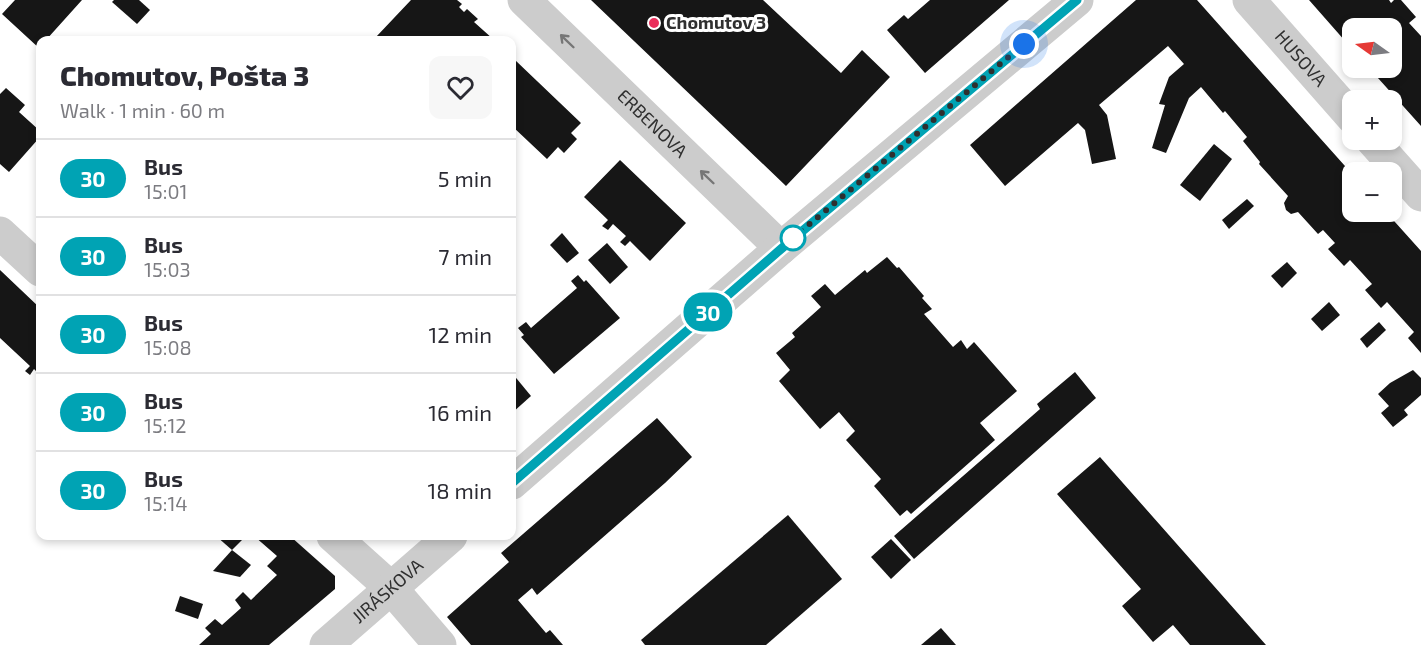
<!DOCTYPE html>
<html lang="en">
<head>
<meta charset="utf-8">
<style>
	:root { --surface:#fff; --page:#f7f7f7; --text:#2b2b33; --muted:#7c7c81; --line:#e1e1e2 }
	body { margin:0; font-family:"Exo 2",sans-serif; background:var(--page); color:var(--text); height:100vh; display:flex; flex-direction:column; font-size:22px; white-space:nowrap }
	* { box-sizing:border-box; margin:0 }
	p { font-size:20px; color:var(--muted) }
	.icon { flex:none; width:33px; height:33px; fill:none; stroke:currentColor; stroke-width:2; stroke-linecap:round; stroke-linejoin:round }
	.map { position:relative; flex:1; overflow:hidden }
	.details { position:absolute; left:36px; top:36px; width:480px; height:504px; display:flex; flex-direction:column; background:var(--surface); border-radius:12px; box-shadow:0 3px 9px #0003 }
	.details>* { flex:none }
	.badge { padding:0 12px; border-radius:20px; font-size:21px; line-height:39px }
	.needle { width:39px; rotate:284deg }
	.tools { position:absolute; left:1342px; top:18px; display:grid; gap:12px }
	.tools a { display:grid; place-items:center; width:60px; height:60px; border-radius:12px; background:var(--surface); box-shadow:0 3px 9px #0003; font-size:30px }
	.you { position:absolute; width:30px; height:30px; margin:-15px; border:4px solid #fff; border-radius:50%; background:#1a73e8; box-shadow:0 0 0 9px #1a73e833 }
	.map>.badge { position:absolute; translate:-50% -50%; box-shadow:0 0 0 3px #fff }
	.round { display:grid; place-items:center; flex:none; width:63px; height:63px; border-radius:12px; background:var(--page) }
	.headline { display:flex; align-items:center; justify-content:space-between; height:102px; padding:0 24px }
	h1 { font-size:28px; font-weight:800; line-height:45px }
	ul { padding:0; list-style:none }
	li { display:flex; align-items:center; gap:18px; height:78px; padding:0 24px; border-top:2px solid var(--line) }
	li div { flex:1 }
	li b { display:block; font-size:22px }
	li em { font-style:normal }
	li .badge { min-width:66px; font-weight:700; text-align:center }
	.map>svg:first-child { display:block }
	.building { fill:#161616 }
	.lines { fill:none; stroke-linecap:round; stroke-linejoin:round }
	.street { stroke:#ccc; stroke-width:33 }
	.oneway { stroke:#767676 }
	.line-casing { stroke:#fff; stroke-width:14 }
	.line { stroke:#00a3b4; stroke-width:9 }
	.walk { stroke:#2f2f2f; stroke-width:6; stroke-dasharray:0 10.8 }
	.poi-dot { fill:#ea2e5b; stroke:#fff; stroke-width:2 }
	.stop-dot { fill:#fff; stroke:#00a3b4; stroke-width:3 }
	.labels { text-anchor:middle; stroke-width:6; stroke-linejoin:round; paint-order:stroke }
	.poi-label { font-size:18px; font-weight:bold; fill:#2f2f2f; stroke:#fff; text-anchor:start }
	.street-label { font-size:18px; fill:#2f2f2f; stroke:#fff }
</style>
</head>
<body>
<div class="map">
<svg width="1421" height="645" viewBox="0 0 1421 645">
	<rect width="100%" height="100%" fill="#fff"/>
	<g class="building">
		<polygon points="15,0 82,0 46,40 40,40 40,49 2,14"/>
		<polygon points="114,0 139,0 150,10 137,24 112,2"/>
		<polygon points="411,0 457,0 462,4 459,7 464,12 467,9 478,19 474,22 493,39 379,40 376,37"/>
		<polygon points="591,0 763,0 841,73 862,50 890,77 786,186"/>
		<polygon points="930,0 1009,0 925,73 887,30 904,15 908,19"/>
		<polygon points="1136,0 1197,0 1353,175 1353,212 1386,212 1421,251 1421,353 1408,338 1414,332 1387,302 1381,308 1365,290 1372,284 1362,273 1350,260 1344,266 1328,249 1335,243 1323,230 1318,234 1298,212 1291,214 1286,210 1284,203 1288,196 1259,164 1260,162 1243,141 1247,137 1225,111 1223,113 1201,87 1189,98 1166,153 1152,148 1165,105 1159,104 1169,77 1184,64 1168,46 1099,105 1107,115 1116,159 1092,164 1085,130 1078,123 1005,186 970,145"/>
		<polygon points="1309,0 1389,0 1391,3 1394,0 1401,0 1416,17 1409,23 1421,36 1421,126 1369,68 1392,68 1392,28 1353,28 1353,50"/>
		<polygon points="515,60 581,123 571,133 577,139 564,153 558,147 547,159 512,126 512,64"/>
		<polygon points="6,88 25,105 19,112 40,131 40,137 9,172 0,164 0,94"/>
		<polygon points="1214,144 1232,159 1200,201 1180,185"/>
		<polygon points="620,160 686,223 650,261 630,241 625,246 620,242 626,236 613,224 608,230 602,226 608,220 584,197"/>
		<polygon points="1247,199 1254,206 1229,229 1222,220"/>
		<polygon points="562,233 579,253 567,263 550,245"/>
		<polygon points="607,243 628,267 610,284 588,260"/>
		<polygon points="887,257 897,268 899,267 924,296 922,298 932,309 924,314 953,347 961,340 967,349 974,342 1017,391 980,423 995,440 911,514 907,510 900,516 874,486 881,479 846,440 855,431 839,412 820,429 779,381 790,370 776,353 795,337 792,333 821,307 811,296 825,284 835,295 865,270 867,273"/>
		<polygon points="1287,262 1297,273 1282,288 1271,276"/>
		<polygon points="0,270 40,308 40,375 34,369 30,375 25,371 30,366 0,338"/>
		<polygon points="578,275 584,282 586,280 620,318 554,374 521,337 524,335 518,328 526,322 531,328 577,288 571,281"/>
		<polygon points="1329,302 1340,315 1322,331 1311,319"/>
		<polygon points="1379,322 1386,330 1367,348 1360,339"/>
		<polygon points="1413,370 1421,378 1421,395 1404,410 1408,415 1393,427 1381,413 1389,406 1378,394 1390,383"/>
		<polygon points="1075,372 1096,398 914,559 894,536 1040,409 1037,404"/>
		<polygon points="512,373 531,396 512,413"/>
		<polygon points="657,418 692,457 665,483 537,595 532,588 518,600 546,633 550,630 563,645 471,645 447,617 509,562 501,553"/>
		<polygon points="1100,457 1266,645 1190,645 1173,625 1153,642 1122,606 1141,589 1057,494"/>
		<polygon points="788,515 842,579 766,645 645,645 641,640"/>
		<polygon points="216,536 246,536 232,550"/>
		<polygon points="254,536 290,536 335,576 335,589 269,645 199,645 211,634 205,628 215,619 222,625 241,608 235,600 243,592 251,600 277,575 267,566 277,556"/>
		<polygon points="891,539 911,560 891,579 871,557"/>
		<polygon points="232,550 251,565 240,577 213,571"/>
		<polygon points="180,596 203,604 198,619 175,611"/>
		<polygon points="941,628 956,645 921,645"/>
	</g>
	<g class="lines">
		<g class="street">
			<path id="s1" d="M524,0L781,248"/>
			<path id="s2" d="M1249,0L1353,118"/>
			<polyline points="1372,140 1421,195"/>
			<polyline points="0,233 40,270"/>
			<polyline points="512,483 781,248 1077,0"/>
			<polyline points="333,536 391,588 440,645"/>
			<path id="s3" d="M326,645L451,536"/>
		</g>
	</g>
	<defs><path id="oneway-shaft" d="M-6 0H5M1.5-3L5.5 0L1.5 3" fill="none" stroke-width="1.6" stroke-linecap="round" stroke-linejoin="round" transform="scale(1.5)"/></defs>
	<g class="oneway">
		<use href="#oneway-shaft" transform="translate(567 41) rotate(-136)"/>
		<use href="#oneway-shaft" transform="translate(707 177) rotate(-136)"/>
	</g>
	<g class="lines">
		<defs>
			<polyline id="line" points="512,483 781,249 1077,0"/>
		</defs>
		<use href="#line" class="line-casing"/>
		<use href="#line" class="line"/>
		<polyline class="walk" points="793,238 1024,44"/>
	</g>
	<circle class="poi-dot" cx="654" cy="23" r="6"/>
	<circle class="stop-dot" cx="793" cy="238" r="12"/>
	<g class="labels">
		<g class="poi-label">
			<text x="666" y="29">Chomutov 3</text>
		</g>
		<g class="street-label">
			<text dy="6" stroke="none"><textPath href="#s2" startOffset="78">HUSOVA</textPath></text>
			<text dy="6" stroke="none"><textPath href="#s1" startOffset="178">ERBENOVA</textPath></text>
			<text dy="6" stroke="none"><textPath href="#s3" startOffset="82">JIRÁSKOVA</textPath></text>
		</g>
	</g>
</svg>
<div class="tools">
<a><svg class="needle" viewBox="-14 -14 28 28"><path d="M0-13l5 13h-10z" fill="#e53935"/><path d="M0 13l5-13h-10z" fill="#7c7c81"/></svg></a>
<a>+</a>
<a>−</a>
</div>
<div class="you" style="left:1024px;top:44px"></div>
<b class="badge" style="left:708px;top:312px;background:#00a3b4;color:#fff">30</b>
<section class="details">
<div class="headline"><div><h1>Chomutov, Pošta 3</h1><p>Walk · 1 min · 60 m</p></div><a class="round"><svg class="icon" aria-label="heart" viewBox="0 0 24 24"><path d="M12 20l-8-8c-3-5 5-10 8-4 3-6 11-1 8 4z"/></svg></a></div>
<ul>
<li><span class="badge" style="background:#00a3b4;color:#fff">30</span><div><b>Bus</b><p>15:01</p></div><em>5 min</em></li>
<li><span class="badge" style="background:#00a3b4;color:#fff">30</span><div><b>Bus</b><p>15:03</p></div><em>7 min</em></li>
<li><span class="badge" style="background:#00a3b4;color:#fff">30</span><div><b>Bus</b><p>15:08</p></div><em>12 min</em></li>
<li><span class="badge" style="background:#00a3b4;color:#fff">30</span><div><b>Bus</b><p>15:12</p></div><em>16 min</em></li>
<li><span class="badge" style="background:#00a3b4;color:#fff">30</span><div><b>Bus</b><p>15:14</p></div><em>18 min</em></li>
</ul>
</section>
</div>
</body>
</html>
